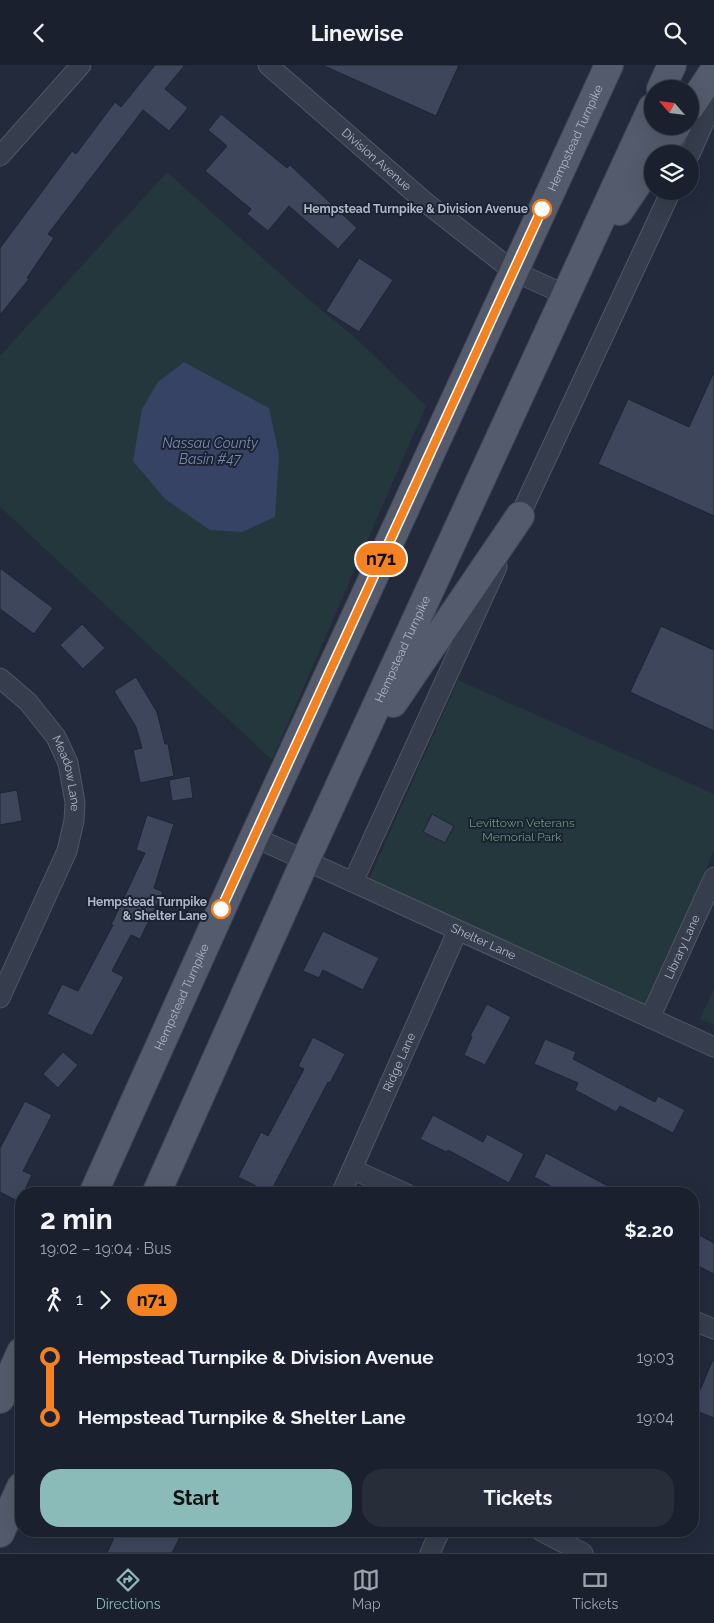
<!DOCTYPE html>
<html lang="en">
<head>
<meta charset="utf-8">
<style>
	:root { --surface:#1a202d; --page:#272d39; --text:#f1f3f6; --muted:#9fa3aa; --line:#383e49; --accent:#8bbbb9 }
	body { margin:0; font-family:Raleway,sans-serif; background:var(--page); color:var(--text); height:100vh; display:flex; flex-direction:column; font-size:19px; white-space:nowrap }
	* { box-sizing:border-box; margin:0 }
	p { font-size:16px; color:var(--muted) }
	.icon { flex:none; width:28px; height:28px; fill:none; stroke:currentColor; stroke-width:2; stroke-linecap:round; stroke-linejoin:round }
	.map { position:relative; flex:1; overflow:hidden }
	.drawer { position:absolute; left:15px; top:1122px; width:684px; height:350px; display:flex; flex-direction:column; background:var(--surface); border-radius:20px; box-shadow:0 5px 20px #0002,0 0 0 1px var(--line) }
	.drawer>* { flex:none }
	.badge { padding:0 10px; border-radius:16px; font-size:18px; line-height:32px }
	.needle { width:32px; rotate:298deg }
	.tools { position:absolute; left:644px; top:15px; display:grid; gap:10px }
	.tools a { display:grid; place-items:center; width:55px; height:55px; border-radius:50%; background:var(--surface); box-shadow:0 5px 20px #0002,0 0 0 1px var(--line); font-size:25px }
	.map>.badge { position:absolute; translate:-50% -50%; box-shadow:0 0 0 2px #fff }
	.legs { display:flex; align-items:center; gap:8px; height:55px; padding:0 25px; font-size:16px }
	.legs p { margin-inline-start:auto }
	.overview { display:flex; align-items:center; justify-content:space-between; height:85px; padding:0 25px }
	h1 { font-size:28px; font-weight:700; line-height:38px }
	.button { display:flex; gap:10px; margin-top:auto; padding:10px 25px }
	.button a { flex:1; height:58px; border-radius:20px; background:var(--accent); color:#111; font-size:20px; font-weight:700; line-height:58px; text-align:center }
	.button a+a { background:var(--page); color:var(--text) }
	ul { padding:0 25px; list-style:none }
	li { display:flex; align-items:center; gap:18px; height:60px; font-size:19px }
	li i { display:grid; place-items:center; width:8px; height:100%; margin:0 6px; background:currentColor }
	li i::after { content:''; width:12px; height:12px; margin:-6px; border:4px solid; border-radius:50%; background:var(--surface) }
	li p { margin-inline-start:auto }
	li:first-child i { background:linear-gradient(#0000 50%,currentColor 0) }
	li:last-child i { background:linear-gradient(currentColor 50%,#0000 0) }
	header { display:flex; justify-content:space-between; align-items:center; height:65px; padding:0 25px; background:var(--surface); font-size:22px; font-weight:700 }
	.menu { display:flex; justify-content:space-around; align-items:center; height:70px; border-top:1px solid var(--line); background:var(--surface); font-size:14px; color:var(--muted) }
	.menu a { display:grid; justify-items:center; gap:2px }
	.menu .on { color:var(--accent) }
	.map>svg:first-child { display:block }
	.green { fill:#24373d }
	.water { fill:#364364 }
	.building { fill:#3e465c; stroke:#1d2433 }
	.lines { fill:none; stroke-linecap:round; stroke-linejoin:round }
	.minor-casing { stroke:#515767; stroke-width:21 }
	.primary-casing { stroke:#3f4655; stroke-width:30 }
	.minor { stroke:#363d4c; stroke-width:19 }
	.primary { stroke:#545b6c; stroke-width:28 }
	.line-1-casing { stroke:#fff; stroke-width:11 }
	.line-1 { stroke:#f58220; stroke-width:8 }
	.stop-1-dot { fill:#fff; stroke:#f58220; stroke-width:2.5 }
	.labels { text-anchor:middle; stroke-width:4; stroke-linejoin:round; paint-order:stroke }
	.street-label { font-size:12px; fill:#b2b7c8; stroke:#1b2231 }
	.stop-label { font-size:12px; font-weight:bold; fill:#b2b7c8; stroke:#1b2231; text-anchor:end }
	.park-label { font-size:12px; fill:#68997a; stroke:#1b2231 }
	.water-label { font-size:14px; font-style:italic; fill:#7989b1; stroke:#1b2231 }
</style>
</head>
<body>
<header><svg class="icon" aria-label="back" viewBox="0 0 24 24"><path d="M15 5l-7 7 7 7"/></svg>Linewise<svg class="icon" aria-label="search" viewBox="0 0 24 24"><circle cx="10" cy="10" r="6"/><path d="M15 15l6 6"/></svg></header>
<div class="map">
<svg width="714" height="1488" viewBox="0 0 714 1488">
	<rect width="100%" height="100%" fill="#222a3c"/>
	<g class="green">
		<polygon points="167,107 306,232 358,275 426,341 272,695 0,442 0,291"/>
		<polygon points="458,615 714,729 714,786 645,941 367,818"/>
		<polygon points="714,923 714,960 700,954"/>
	</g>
	<polygon class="water" points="184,297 269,343 279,390 275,452 242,467 210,465 165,434 133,396 142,344 158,317"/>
	<g class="building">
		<polygon points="155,0 185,0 165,24 188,43 169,66 143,45 48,169 54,173 27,213 29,214 0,250 0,183 72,86 76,89 115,37 121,42"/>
		<polygon points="322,0 459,0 436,51"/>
		<polygon points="221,49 287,103 290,100 357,163 338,184 289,141 268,166 247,149 251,144 205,106 227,81 208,65"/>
		<polygon points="359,193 393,215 359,267 326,246"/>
		<polygon points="714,307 714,451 598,399 628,334 689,362"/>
		<polygon points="0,503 53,543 34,569 0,544"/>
		<polygon points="82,559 105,583 83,604 60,580"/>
		<polygon points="661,561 714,585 714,666 630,627"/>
		<polygon points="136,612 157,647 165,679 168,679 174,711 140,718 133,685 142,683 136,662 114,626"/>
		<polygon points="190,711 193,733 172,736 169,715"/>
		<polygon points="17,725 22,756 0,760 0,728"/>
		<polygon points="432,749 454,761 445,778 423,767"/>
		<polygon points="147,750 174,759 154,823 163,827 140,874 131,870 112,906 124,912 92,971 47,949 62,919 78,926 113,860 111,860 145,788 136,785"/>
		<polygon points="323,866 379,893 363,925 323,905 319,913 303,906"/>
		<polygon points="487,939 511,952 485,1000 464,990 472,972 470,971"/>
		<polygon points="313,972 345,989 330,1018 328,1017 270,1128 238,1112 261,1067 268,1071 304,1004 298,1001"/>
		<polygon points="545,974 576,987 573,994 655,1037 658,1031 685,1045 673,1068 620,1041 616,1047 575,1025 578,1018 534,999"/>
		<polygon points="63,987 78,1000 58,1023 43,1009"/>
		<polygon points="25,1036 52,1050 23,1106 32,1110 19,1137 0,1127 0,1083"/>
		<polygon points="433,1050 483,1077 487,1069 524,1089 509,1118 448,1085 446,1087 420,1074"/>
		<polygon points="546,1088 623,1129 565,1129 534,1112"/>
		<polygon points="692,1166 714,1178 714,1209 692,1198"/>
		<polygon points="714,1292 714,1353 692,1344"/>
		<polygon points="117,1466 183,1466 172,1488 107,1488"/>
	</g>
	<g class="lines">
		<defs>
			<g id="minor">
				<path id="s1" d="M268,0L425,137L513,206L566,230"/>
				<polyline points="690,89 714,35"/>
				<polyline points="0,91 81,0"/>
				<polyline points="515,461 671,126"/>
				<path id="s2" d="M0,613L28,637L56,672L68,698L75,737L74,756L67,786L0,933"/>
				<path id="s3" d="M254,772L714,982"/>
				<polyline points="353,817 497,502"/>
				<path id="s4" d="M650,953L714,812"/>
				<polyline points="352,1104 407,1129"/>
				<path id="s5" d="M341,1129L457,867"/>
				<polyline points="692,1255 714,1264"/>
				<polyline points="541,1466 583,1488"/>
				<polyline points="430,1488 440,1466"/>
			</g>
			<g id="primary">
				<polyline points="661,24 672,0"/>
				<polyline points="690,42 714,6"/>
				<polyline points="658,89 677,61"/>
				<polyline points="619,146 652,97"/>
				<polyline points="393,638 520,451"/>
				<path id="s6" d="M93,1129L254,772L609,0"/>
				<path id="s7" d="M156,1129L305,796L652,43"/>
				<polyline points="0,1334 21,1287"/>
				<polyline points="0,1468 21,1422"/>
			</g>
		</defs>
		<use href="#minor" class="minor-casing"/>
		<use href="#primary" class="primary-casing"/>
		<use href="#minor" class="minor"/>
		<use href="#primary" class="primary"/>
	</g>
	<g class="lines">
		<defs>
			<polyline id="line-1" points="221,844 542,144"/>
		</defs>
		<use href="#line-1" class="line-1-casing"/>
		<use href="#line-1" class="line-1"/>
	</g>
	<g class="stop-1-dot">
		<circle cx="542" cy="144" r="9"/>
		<circle cx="221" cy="844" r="9"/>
	</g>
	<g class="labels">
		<g class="street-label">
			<text dy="4" stroke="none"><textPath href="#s6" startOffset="1161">Hempstead Turnpike</textPath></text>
			<text dy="4" stroke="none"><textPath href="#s1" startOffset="144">Division Avenue</textPath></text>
			<text dy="4" stroke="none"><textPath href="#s7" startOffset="598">Hempstead Turnpike</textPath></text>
			<text dy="4" stroke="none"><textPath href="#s2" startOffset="120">Meadow Lane</textPath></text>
			<text dy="4" stroke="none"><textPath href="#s3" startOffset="252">Shelter Lane</textPath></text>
			<text dy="4" stroke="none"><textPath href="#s4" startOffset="78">Library Lane</textPath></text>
			<text dy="4" stroke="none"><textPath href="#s6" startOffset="216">Hempstead Turnpike</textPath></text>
			<text dy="4" stroke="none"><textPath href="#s5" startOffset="144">Ridge Lane</textPath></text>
		</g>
		<g class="stop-label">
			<text x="528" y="148">Hempstead Turnpike &amp; Division Avenue</text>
			<text x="207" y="841">Hempstead Turnpike<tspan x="207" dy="14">&amp; Shelter Lane</tspan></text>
		</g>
		<g class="park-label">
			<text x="522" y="762">Levittown Veterans<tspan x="522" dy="14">Memorial Park</tspan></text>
		</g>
		<g class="water-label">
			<text x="210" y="383">Nassau County<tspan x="210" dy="16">Basin #47</tspan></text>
		</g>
	</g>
</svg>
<div class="tools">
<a><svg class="needle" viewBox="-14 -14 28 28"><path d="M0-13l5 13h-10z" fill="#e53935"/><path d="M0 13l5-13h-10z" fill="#9fa3aa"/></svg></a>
<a><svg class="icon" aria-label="layers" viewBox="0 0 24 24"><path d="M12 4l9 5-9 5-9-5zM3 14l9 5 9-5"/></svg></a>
</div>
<b class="badge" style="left:381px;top:494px;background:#f58220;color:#111">n71</b>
<section class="drawer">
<div class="overview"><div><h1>2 min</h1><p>19:02 – 19:04 · Bus</p></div><b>$2.20</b></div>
<div class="legs"><svg class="icon" aria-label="walk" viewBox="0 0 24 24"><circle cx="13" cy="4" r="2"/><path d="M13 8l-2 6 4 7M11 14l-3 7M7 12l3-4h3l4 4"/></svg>1<svg class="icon" aria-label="forward" viewBox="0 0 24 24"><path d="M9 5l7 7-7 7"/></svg><b class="badge" style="background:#f58220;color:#111">n71</b></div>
<ul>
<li><i style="color:#f58220"></i><b>Hempstead Turnpike &amp; Division Avenue</b><p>19:03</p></li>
<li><i style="color:#f58220"></i><b>Hempstead Turnpike &amp; Shelter Lane</b><p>19:04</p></li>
</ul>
<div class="button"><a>Start</a><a>Tickets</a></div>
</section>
</div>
<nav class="menu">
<a class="on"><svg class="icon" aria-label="directions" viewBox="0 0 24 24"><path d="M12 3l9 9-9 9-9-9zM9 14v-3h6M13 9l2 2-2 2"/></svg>Directions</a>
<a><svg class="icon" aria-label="map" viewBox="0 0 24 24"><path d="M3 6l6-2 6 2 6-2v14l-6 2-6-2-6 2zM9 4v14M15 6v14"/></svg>Map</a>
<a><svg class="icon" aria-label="tickets" viewBox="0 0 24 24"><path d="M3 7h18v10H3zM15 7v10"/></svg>Tickets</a>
</nav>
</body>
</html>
